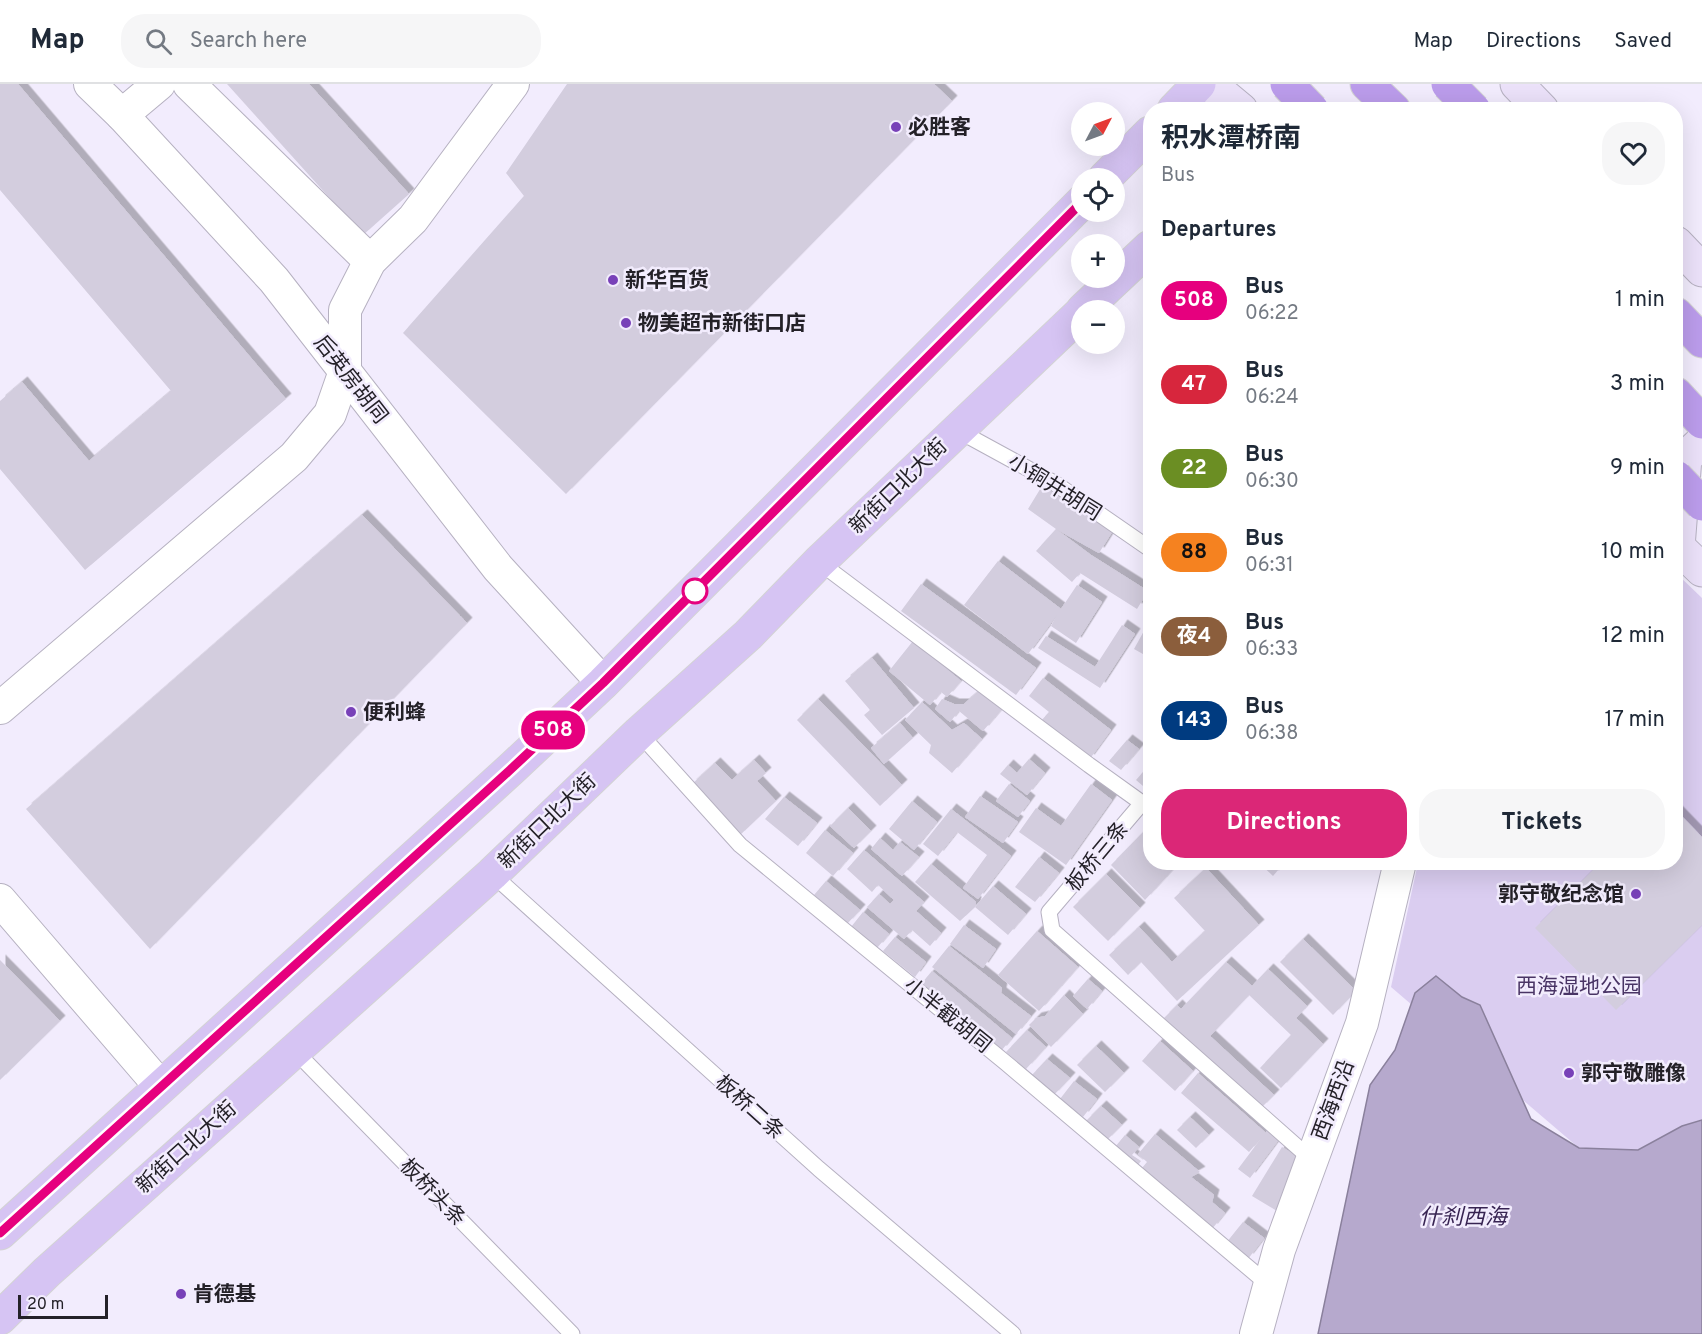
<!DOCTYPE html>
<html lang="en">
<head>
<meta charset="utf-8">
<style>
	:root { --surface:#fff; --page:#f6f6f7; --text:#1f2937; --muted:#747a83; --line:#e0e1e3; --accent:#db2777 }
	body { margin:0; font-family:Overpass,"Noto Sans SC",sans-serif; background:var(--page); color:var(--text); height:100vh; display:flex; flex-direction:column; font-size:22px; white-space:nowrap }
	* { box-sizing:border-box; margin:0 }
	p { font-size:20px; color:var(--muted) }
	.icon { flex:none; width:33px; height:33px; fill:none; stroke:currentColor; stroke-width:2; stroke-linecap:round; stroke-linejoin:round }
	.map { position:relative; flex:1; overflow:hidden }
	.drawer { position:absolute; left:1143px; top:18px; width:540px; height:768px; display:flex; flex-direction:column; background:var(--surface); border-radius:24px; box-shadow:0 6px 24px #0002 }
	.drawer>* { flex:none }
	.badge { padding:0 12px; border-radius:20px; font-size:21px; line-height:39px }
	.needle { width:39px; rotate:49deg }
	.tools { position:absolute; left:1071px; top:18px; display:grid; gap:12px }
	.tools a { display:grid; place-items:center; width:54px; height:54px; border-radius:50%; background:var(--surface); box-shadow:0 6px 24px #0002; font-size:30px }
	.scale { position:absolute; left:18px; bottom:15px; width:90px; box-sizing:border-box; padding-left:6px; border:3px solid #242128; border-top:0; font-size:16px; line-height:21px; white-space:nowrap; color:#242128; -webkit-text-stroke:4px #f2ecfd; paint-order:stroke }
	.map>.badge { position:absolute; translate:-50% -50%; box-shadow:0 0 0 3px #fff }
	h2 { padding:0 18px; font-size:22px; line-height:54px }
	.round { display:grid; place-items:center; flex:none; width:63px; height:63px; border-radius:24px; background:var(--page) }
	.headline { display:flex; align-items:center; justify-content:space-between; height:102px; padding:0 18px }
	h1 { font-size:28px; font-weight:700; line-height:45px }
	.primary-button { display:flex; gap:12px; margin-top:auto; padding:12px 18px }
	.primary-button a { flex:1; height:69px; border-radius:24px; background:var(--accent); color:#fff; font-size:24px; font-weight:700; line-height:69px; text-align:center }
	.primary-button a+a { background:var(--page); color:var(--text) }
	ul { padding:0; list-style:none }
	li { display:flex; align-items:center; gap:18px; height:84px; padding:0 18px }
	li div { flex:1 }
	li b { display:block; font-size:22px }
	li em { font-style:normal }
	li .badge { min-width:66px; font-weight:700; text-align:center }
	header { display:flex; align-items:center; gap:36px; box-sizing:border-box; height:84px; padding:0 30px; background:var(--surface); border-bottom:2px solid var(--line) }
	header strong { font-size:28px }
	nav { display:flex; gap:33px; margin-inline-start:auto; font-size:21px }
	.search { width:420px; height:54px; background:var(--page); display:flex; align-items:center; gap:15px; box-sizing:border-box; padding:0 21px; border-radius:24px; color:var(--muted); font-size:22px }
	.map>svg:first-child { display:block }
	.green { fill:#dacdf0 }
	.water { fill:#b6a9cd; stroke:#8a809c; stroke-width:1.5 }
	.building { fill:#d3cdde; filter:url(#shadow) }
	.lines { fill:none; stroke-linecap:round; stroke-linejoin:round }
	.lane-casing { stroke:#b6b1c1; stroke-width:17 }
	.street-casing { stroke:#b6b1c1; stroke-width:34 }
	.secondary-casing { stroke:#b6b1c1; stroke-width:35 }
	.primary-casing { stroke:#d3d3d4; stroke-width:35 }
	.highway-casing { stroke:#d3d3d4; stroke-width:35 }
	.lane { stroke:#fff; stroke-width:15 }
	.street { stroke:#fff; stroke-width:32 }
	.secondary { stroke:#ebe1f9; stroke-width:33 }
	.primary { stroke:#d6c4f3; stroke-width:33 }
	.highway { stroke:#bb9ceb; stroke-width:33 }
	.highway-bridge-casing { stroke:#d3d3d4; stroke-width:35; stroke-linecap:butt }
	.highway-bridge { stroke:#bb9ceb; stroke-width:33 }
	.line-casing { stroke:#fff; stroke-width:14 }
	.line { stroke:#e6007e; stroke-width:9 }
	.poi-dot { fill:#7841b8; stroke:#f2ecfd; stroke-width:2 }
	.stop-dot { fill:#fff; stroke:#e6007e; stroke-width:3 }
	.labels { text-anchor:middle; stroke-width:5; stroke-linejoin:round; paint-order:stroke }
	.poi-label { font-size:21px; font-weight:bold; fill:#242128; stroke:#f2ecfd; text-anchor:start }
	.street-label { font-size:21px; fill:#242128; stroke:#f2ecfd }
	.park-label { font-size:21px; fill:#493465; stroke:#f2ecfd }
	.water-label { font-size:22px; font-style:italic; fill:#372352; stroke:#f2ecfd }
</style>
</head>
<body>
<header>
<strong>Map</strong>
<div class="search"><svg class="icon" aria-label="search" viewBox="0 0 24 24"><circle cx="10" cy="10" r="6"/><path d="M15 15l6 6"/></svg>Search here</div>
<nav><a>Map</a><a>Directions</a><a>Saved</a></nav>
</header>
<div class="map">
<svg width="1702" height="1250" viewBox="0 0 1702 1250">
	<defs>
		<filter id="shadow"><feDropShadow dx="5.5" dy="-5.5" stdDeviation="0" flood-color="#0004"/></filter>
	</defs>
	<rect width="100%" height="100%" fill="#f2ecfd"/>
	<polygon class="green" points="1676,489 1702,514 1702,1036 1682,1042 1638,1066 1579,1064 1391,903 1418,779 1676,778"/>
	<polygon class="water" points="1436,892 1462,913 1480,921 1531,1035 1579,1064 1638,1066 1682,1042 1702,1036 1702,1250 1318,1250 1370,1001 1395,966 1415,909"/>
	<g class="building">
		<polygon points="0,0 18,0 286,315 85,486 0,385 0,317 22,298 89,377 171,307 0,106"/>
		<polygon points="227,0 309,0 409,110 363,151"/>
		<polygon points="567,0 934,0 952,17 566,410 403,249 524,112 506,89"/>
		<polygon points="1042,402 1114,445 1099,469 1056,445 1091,471 1148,507 1137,525 1080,489 1072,498 1036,467 1056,445 1028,425"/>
		<polygon points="362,431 467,539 150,865 26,725"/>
		<polygon points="998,477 1061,525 1077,501 1102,518 1076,559 1051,542 1057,531 1028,570 964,521"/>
		<polygon points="921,500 1036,584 1016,611 901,527"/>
		<polygon points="1150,536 1150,574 1134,565"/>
		<polygon points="1122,541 1135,550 1100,604 1038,564 1046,552 1095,583"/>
		<polygon points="913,557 961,597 947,613 941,608 930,621 889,587"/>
		<polygon points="872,574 914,624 882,651 864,631 870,626 845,597"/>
		<polygon points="1043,594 1111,646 1089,676 1040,638 1049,628 1029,612"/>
		<polygon points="980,606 1002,625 983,647 959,627 950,638 935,625 942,615 954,620 964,620"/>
		<polygon points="818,615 902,701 880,722 797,636"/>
		<polygon points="922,618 952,646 964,639 982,655 952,689 929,669 931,661 905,636"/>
		<polygon points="900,639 913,654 884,680 871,664"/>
		<polygon points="1127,656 1139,665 1121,686 1109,677"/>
		<polygon points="1029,675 1045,689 1027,711 1000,690 1008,681 1017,689"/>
		<polygon points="754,676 766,689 757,697 776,717 739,752 691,701 715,679 732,696"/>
		<polygon points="1150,680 1150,708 1136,696"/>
		<polygon points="1009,700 1030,717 1018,733 996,717"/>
		<polygon points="1091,700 1112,716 1066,781 1019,748 1036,724 1061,742"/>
		<polygon points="980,712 1018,738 1003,759 965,733"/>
		<polygon points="784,713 817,739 798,762 765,735"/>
		<polygon points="912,717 937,738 914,766 889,745"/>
		<polygon points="848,724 871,747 854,764 830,742"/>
		<polygon points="951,725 1011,772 978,815 963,804 987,771 957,748 938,772 923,760"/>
		<polygon points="1676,726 1702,753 1702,841 1616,926 1535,844 1601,778 1676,778"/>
		<polygon points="1150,741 1150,778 1180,778 1145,816 1111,781"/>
		<polygon points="825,746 853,769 833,792 806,769"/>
		<polygon points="880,754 893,766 900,758 919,773 902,792 871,765"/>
		<polygon points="864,766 924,818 916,827 941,849 930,862 912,846 904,855 867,823 879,810 890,820 894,816 878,801 872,808 847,785"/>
		<polygon points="1039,773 1059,789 1035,818 1015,803"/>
		<polygon points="1258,778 1285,778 1273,792"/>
		<polygon points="931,780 976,818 975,823 993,802 1026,830 1008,851 975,823 960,837 915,798"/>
		<polygon points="1206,784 1259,841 1177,917 1141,878 1128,891 1109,871 1139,843 1172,878 1205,847 1174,814"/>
		<polygon points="1106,790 1140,824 1108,857 1073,823"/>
		<polygon points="826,797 860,826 847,840 814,811"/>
		<polygon points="863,828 889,850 877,864 851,843"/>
		<polygon points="964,841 996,865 983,884 950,860"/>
		<polygon points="1037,847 1078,883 1039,927 998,891"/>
		<polygon points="895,853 926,878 915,893 883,867"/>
		<polygon points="1303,855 1356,907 1333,931 1280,878"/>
		<polygon points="949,862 1002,904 1001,909 1031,932 1016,950 932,883"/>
		<polygon points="0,876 60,937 0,996"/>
		<polygon points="1226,878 1252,902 1268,885 1307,922 1296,934 1323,960 1281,1004 1260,984 1291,951 1249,911 1210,952 1274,1011 1261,1024 1164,934 1177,921 1181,925"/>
		<polygon points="932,887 1012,954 1001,967 921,900"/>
		<polygon points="1088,895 1102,907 1087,925 1073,912"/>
		<polygon points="1064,911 1083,930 1051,963 1029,941 1036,934 1045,932"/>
		<polygon points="1027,946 1046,963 1026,985 1006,968"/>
		<polygon points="1160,957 1193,987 1175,1007 1142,977"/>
		<polygon points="1096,962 1124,989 1105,1008 1077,981"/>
		<polygon points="1047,975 1070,994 1053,1012 1031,992"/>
		<polygon points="1198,989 1266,1049 1268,1045 1280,1054 1250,1094 1238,1085 1262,1053 1249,1068 1181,1009"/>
		<polygon points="1074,997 1097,1015 1083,1033 1060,1015"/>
		<polygon points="1101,1022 1122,1041 1106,1057 1086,1037"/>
		<polygon points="1190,1033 1209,1051 1196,1064 1177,1046"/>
		<polygon points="1155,1050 1200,1088 1191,1093 1214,1111 1212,1118 1225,1129 1212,1145 1142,1084 1147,1078 1138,1070"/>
		<polygon points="1125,1051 1139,1063 1132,1071 1141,1077 1138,1081 1115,1063"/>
		<polygon points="1282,1063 1307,1078 1277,1127 1252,1112"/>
		<polygon points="1243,1138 1264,1154 1248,1175 1226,1159"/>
	</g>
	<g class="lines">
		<defs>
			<g id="lane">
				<polyline points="957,346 1056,400 1150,465"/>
				<polyline points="819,478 1089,681 1142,719 1049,828 1052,846 1311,1075"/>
				<polyline points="639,649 740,761 1006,979 1269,1201"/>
				<polyline points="492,790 819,1085 1013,1250"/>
				<polyline points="294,966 572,1250"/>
			</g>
			<g id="street">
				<polyline points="90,0 122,31 274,196 498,484 603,599"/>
				<polyline points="189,0 370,177"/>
				<polyline points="122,31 159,0"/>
				<polyline points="0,624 294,373 330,330 345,287 345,226 370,177 413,135 513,0"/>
				<polyline points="0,816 160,1002"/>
				<polyline points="1256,1250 1279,1166 1362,939 1400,778"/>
			</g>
			<g id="secondary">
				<polyline points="1210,0 1241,26"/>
				<polyline points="1517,0 1542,26"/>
				<polyline points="1676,159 1702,186"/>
				<polyline points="1676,461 1702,486"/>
				<polyline points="1678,463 1685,374 1702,358"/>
			</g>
			<g id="primary">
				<polyline points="1174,26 1199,0"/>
				<polyline points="1105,94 1150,49"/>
				<polyline points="1083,226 1150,163"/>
				<polyline points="0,1149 510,686 603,599 1082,118"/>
				<polyline points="0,1234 47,1188 492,790 639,649 748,551 819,478 1082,228"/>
			</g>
			<g id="highway">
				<polyline points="1367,0 1394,26"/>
				<polyline points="1676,230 1702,257"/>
				<polyline points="1676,310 1702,338"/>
			</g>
		</defs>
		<use href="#lane" class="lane-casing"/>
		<use href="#street" class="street-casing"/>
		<use href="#secondary" class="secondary-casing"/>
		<use href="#primary" class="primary-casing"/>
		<use href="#highway" class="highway-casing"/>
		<use href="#lane" class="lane"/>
		<use href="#street" class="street"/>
		<use href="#secondary" class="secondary"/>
		<use href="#primary" class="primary"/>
		<use href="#highway" class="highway"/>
		<defs>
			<g id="highway-bridge">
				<polyline points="1287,0 1312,26"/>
				<polyline points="1448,0 1474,26"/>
				<polyline points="1676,393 1702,420"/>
			</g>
		</defs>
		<use href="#highway-bridge" class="highway-bridge-casing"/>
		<use href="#highway-bridge" class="highway-bridge"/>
	</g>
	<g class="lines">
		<defs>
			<polyline id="line" points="0,1149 510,686 603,599 1082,118"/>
		</defs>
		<use href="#line" class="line-casing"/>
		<use href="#line" class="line"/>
	</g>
	<g class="poi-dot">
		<circle cx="896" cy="43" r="6"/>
		<circle cx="613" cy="196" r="6"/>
		<circle cx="626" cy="239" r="6"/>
		<circle cx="351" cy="628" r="6"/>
		<circle cx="1636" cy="810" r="6"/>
		<circle cx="1569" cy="989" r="6"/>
		<circle cx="181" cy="1210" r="6"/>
	</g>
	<circle class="stop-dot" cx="695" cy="507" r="12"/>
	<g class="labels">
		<g class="poi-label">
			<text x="908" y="50">必胜客</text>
			<text x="625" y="203">新华百货</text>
			<text x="638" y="246">物美超市新街口店</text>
			<text x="363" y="635">便利蜂</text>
			<text x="1624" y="817" text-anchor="end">郭守敬纪念馆</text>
			<text x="1581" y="996">郭守敬雕像</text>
			<text x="193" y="1217">肯德基</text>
		</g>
		<g class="street-label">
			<text transform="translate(351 295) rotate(52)" y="7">后英房胡同</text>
			<text transform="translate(898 402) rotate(-44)" y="7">新街口北大街</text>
			<text transform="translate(1055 403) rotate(32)" y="7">小铜井胡同</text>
			<text transform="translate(547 737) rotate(-44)" y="7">新街口北大街</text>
			<text transform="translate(1097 772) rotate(-50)" y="7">板桥三条</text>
			<text transform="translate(948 931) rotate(39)" y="7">小半截胡同</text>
			<text transform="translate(1333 1016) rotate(-70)" y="7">西海西沿</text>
			<text transform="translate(750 1023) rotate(42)" y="7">板桥二条</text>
			<text transform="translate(186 1063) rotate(-42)" y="7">新街口北大街</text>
			<text transform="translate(433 1108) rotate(46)" y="7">板桥头条</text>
		</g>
		<g class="park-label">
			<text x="1579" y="909">西海湿地公园</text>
		</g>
		<g class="water-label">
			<text x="1463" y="1140">什刹西海</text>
		</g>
	</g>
</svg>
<div class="tools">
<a><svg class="needle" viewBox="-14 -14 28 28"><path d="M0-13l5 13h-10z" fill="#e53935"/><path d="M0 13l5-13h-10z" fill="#747a83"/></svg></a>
<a><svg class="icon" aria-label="locate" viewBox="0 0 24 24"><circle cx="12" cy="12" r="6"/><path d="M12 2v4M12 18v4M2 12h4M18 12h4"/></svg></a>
<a>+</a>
<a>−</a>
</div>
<div class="scale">20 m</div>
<b class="badge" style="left:553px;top:646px;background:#e6007e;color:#fff">508</b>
<section class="drawer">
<div class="headline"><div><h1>积水潭桥南</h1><p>Bus</p></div><a class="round"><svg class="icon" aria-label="heart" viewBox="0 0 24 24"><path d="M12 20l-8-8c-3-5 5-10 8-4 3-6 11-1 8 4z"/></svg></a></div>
<h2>Departures</h2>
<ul>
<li><span class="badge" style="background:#e6007e;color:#fff">508</span><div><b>Bus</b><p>06:22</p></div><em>1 min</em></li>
<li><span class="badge" style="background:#d7263d;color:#fff">47</span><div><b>Bus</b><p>06:24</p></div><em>3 min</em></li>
<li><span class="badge" style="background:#6b8e23;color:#fff">22</span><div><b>Bus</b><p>06:30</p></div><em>9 min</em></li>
<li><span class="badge" style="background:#f58220;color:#111">88</span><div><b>Bus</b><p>06:31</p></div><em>10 min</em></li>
<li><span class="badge" style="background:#8b5e3c;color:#fff">夜4</span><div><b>Bus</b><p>06:33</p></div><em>12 min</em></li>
<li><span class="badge" style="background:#003b80;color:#fff">143</span><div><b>Bus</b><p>06:38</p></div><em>17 min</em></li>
</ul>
<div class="primary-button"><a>Directions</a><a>Tickets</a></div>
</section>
</div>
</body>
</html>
